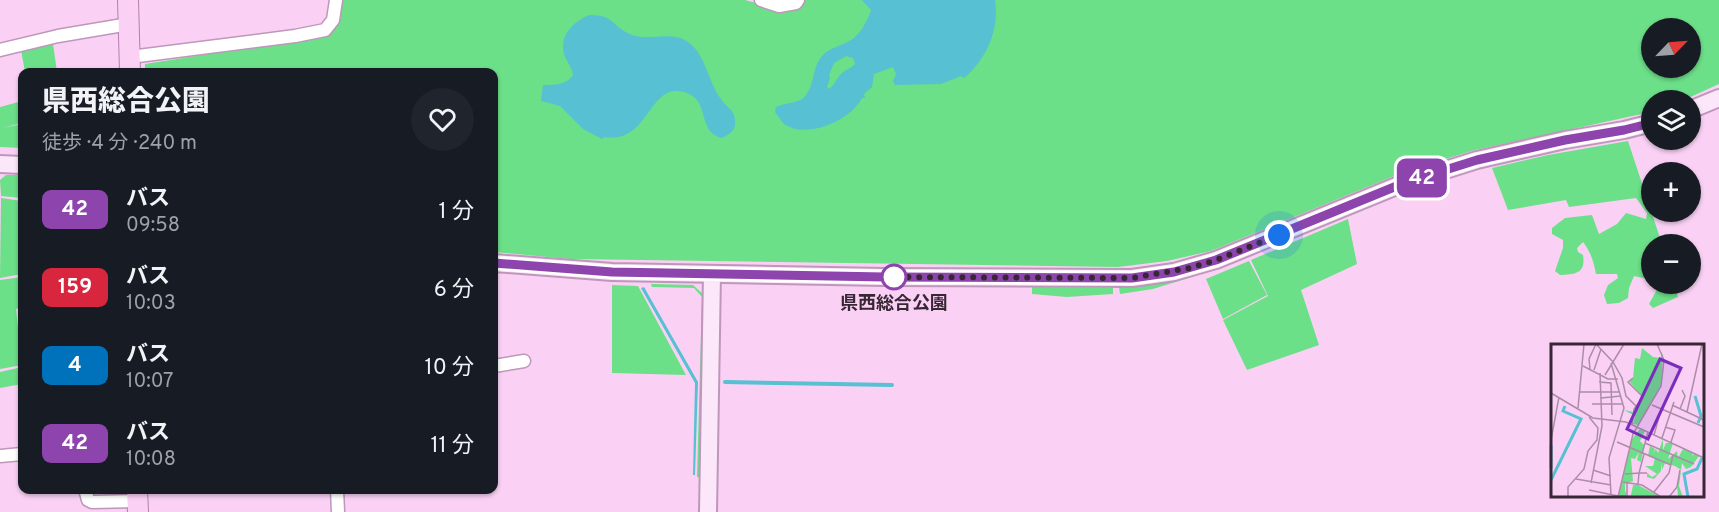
<!DOCTYPE html>
<html lang="ja">
<head>
<meta charset="utf-8">
<style>
	:root { --surface:#171b24; --page:#20242c; --text:#f1f3f6; --muted:#9ea1a6 }
	body { margin:0; font-family:Overpass,"Noto Sans JP",sans-serif; background:var(--page); color:var(--text); height:100vh; display:flex; flex-direction:column; font-size:22px; white-space:nowrap }
	* { box-sizing:border-box; margin:0 }
	p { font-size:20px; color:var(--muted) }
	.icon { flex:none; width:33px; height:33px; fill:none; stroke:currentColor; stroke-width:2; stroke-linecap:round; stroke-linejoin:round }
	.map { position:relative; flex:1; overflow:hidden }
	.panel { position:absolute; left:18px; top:68px; width:480px; height:426px; display:flex; flex-direction:column; background:var(--surface); border-radius:12px; box-shadow:0 2px 4px #0004 }
	.panel>* { flex:none }
	.badge { padding:0 12px; border-radius:9px; font-size:21px; line-height:39px }
	.needle { width:39px; rotate:65deg }
	.controls { position:absolute; left:1641px; top:18px; display:grid; gap:12px }
	.controls a { display:grid; place-items:center; width:60px; height:60px; border-radius:50%; background:var(--surface); box-shadow:0 2px 4px #0004; font-size:30px }
	.you { position:absolute; width:30px; height:30px; margin:-15px; border:4px solid #fff; border-radius:50%; background:#1a73e8; box-shadow:0 0 0 9px #1a73e833 }
	.map>.badge { position:absolute; translate:-50% -50%; box-shadow:0 0 0 3px #fff }
	.round { display:grid; place-items:center; flex:none; width:63px; height:63px; border-radius:32px; background:var(--page) }
	.overview { display:flex; align-items:center; justify-content:space-between; height:102px; padding:0 24px }
	h1 { font-size:28px; font-weight:800; line-height:45px }
	ul { padding:0; list-style:none }
	li { display:flex; align-items:center; gap:18px; height:78px; padding:0 24px }
	li div { flex:1 }
	li b { display:block; font-size:22px }
	li em { font-style:normal }
	li .badge { min-width:66px; font-weight:700; text-align:center }
	.map>svg:first-child { display:block }
	.green { fill:#6cdf89; fill-rule:evenodd }
	.water { fill:#57c0d2; fill-rule:evenodd }
	.lines { fill:none; stroke-linecap:round; stroke-linejoin:round }
	.stream { stroke:#57c0d2; stroke-width:4 }
	.street-casing { stroke:#be97ba; stroke-width:15 }
	.secondary-casing { stroke:#be97ba; stroke-width:20 }
	.primary-casing { stroke:#b380ae; stroke-width:22 }
	.street { stroke:#fff; stroke-width:12 }
	.secondary { stroke:#fce7fa; stroke-width:16 }
	.primary { stroke:#fad0f5; stroke-width:20 }
	.line-casing { stroke:#fff; stroke-width:14 }
	.line { stroke:#8e44ad; stroke-width:9 }
	.walk { stroke:#372735; stroke-width:6; stroke-dasharray:0 10.8 }
	.stop-dot { fill:#fff; stroke:#8e44ad; stroke-width:3 }
	.labels { text-anchor:middle; stroke-width:5; stroke-linejoin:round; paint-order:stroke }
	.stop-label { font-size:18px; font-weight:bold; fill:#372735; stroke:#fad1f5 }
	.inset-river { fill:none; stroke:#57c0d2; stroke-width:3 }
	.inset-road { fill:none; stroke:#ac8da8; stroke-width:1.5 }
	.view { fill:#7b2cbf; fill-opacity:0.15; stroke:#7b2cbf; stroke-width:3 }
	.inset-edge { fill:none; stroke:#372735; stroke-width:3 }
</style>
</head>
<body>
<div class="map">
<svg width="1719" height="512" viewBox="0 0 1719 512">
	<rect width="100%" height="100%" fill="#fad1f5"/>
	<g class="green">
		<path d="M341,0H745L779,9H797L805,0H1719V84L1684,100H1652L1651,112L1475,150L1409,170L1211,251L1167,261L1118,267L570,259L494,252V72H145V64L323,36C340,28 338,17 341,0ZM1652,28H1690V68H1652Z"/>
		<polygon points="53,44 57,72 25,72 21,50"/>
		<polygon points="22,101 22,123 2,128 22,124 22,148 0,147 0,107"/>
		<path d="M1628,141L1662,244H1652L1651,280L1634,276L1629,288L1628,298L1619,303L1607,304L1604,295L1608,285L1618,278L1617,274H1596C1594,263 1591,252 1583,242L1577,248L1578,252L1583,255C1586,274 1575,274 1560,275L1555,271L1563,248V240L1552,234V228L1565,218L1592,215L1599,234L1617,224L1626,213L1646,219L1647,213L1636,198L1569,207L1566,200L1508,210L1492,168L1548,155Z"/>
		<polygon points="6,175 22,175 22,198 1,196 0,180"/>
		<polygon points="1,198 22,201 22,274 0,278"/>
		<polygon points="1348,219 1357,264 1301,290 1319,345 1247,370 1223,320 1268,296 1251,260"/>
		<polygon points="1249,261 1267,295 1223,319 1206,279"/>
		<polygon points="1195,274 1195,276 1153,289 1120,294 1119,287"/>
		<polygon points="22,277 22,308 16,309 19,337 22,337 22,365 0,369 0,280"/>
		<polygon points="651,284 693,285 704,295 702,477 697,477 702,297 694,288 652,287"/>
		<polygon points="1660,284 1674,284 1678,297 1653,308 1649,304"/>
		<polygon points="612,285 638,286 686,375 612,373"/>
		<polygon points="1032,287 1113,288 1113,294 1067,297 1032,294"/>
		<polygon points="22,367 22,384 0,388 0,372"/>
	</g>
	<g class="water">
		<path d="M862,0H995C1000,29 986,60 964,78L961,76L941,84L895,85L893,81L896,74L893,67L874,74L872,87L864,94L865,98H862C851,120 807,140 784,124C781,121 778,116 775,112L776,107C786,102 800,104 806,95C815,84 812,67 822,56C830,47 842,46 851,40C860,35 868,20 871,10ZM846,56L853,58L855,64C850,69 847,69 842,73C836,78 835,85 829,89L827,87L830,78L829,75L834,63Z"/>
		<path d="M589,15C615,15 611,26 630,34C647,42 668,31 685,40C706,52 707,81 721,99C726,107 735,110 735,121C736,130 730,134 722,138C694,131 714,95 678,91C649,88 647,144 604,137L602,139L583,129L560,106L541,101L543,85C554,85 567,85 573,75C572,68 568,63 565,57C558,36 572,23 589,15Z"/>
		<polygon points="644,287 698,382 695,475 693,475 695,383 641,288"/>
	</g>
	<g class="lines">
		<polyline class="stream" points="725,382 892,385"/>
		<defs>
			<g id="street">
				<polyline points="761,0 779,6 796,3 798,0"/>
				<polyline points="0,50 58,36 129,24"/>
				<polyline points="130,57 295,36 325,30 333,20 336,0"/>
				<polyline points="494,366 524,361"/>
				<polyline points="0,456 22,454"/>
				<polyline points="85,489 88,500 92,502 137,501"/>
				<polyline points="337,489 338,512"/>
			</g>
			<g id="secondary">
				<polyline points="1690,110 1719,98"/>
				<polyline points="0,164 22,165"/>
				<polyline points="494,263 612,272 885,277 1132,278 1174,272 1216,260 1404,183 1477,160 1565,140 1624,130 1652,123"/>
				<polyline points="708,512 712,274"/>
			</g>
			<g id="primary">
				<polyline points="128,0 130,72"/>
				<polyline points="137,489 138,512"/>
			</g>
		</defs>
		<use href="#street" class="street-casing"/>
		<use href="#secondary" class="secondary-casing"/>
		<use href="#primary" class="primary-casing"/>
		<use href="#street" class="street"/>
		<use href="#secondary" class="secondary"/>
		<use href="#primary" class="primary"/>
	</g>
	<g class="lines">
		<defs>
			<polyline id="line" points="494,263 612,272 885,277 1132,278 1174,272 1216,260 1404,183 1477,160 1565,140 1624,130 1652,123"/>
		</defs>
		<use href="#line" class="line-casing"/>
		<use href="#line" class="line"/>
		<polyline class="walk" points="894,277 885,277 1132,278 1190,268 1216,260 1279,235"/>
	</g>
	<circle class="stop-dot" cx="894" cy="277" r="12"/>
	<g class="labels">
		<g class="stop-label">
			<text x="894" y="309">県西総合公園</text>
		</g>
	</g>
	<g transform="translate(1551 344)">
		<rect width="153" height="153" fill="#fad1f5"/>
		<path d="M91,4L102,13L110,14V8L112,11L110,41L87,81L82,80L84,72L73,66L83,68L92,53L78,37L82,34L84,14L89,15ZM89,85L94,87L89,97L93,101L90,118L86,116L88,108L84,115L80,114L82,137L74,140V146L76,152L80,151L82,141H87L109,153H67L81,95ZM112,95V106L115,99H122L117,115L126,107L127,114L132,105L142,109L141,112L144,109L148,112L140,123L135,125L131,119L128,142L132,153H127L126,140L130,126L124,122L114,119L111,126V117L110,127L103,135L96,133V129L101,133L106,130L94,122H102L104,114L97,112L99,102L104,105L102,109L105,105L107,109Z" fill="#6cdf89"/>
		<path class="inset-river" d="M144,52L150,72L147,79M0,101V124M0,136L30,75L12,67L14,62M137,153L133,130L146,125L151,114"/>
		<path class="inset-road" d="M45,0L62,18L71,34L75,52L85,62M32,22L57,35H67M39,25L38,15L45,0M43,26L50,5M54,31L73,0M48,38L60,39L61,71M29,48H68M0,49L42,74L75,78L153,114M50,54L70,52M41,60H72M101,61L153,83M121,61L153,76M27,64L33,0M129,65L134,52L131,46M136,68L151,0M81,81L83,65L92,53L77,38L82,34M114,83L124,86L120,98M103,91L108,73M111,94L123,58M0,96L8,53M66,98L120,121M94,99L143,120M91,110L97,88M93,110L88,129H96M42,126L60,132M74,130L88,129L87,140M25,135L60,141M72,138L91,141L110,153M40,139L51,82L49,29M38,146L67,152M103,148L118,129L122,111M60,151L58,114L73,64L60,19M67,152H76V139M17,153V143L33,125L37,107L46,96L47,84L38,73M67,153L82,90L110,42L113,16L106,0M118,153L126,143L129,126"/>
		<path class="view" d="M109,15L130,24L97,95L76,85Z"/>
		<rect width="153" height="153" class="inset-edge"/>
	</g>
</svg>
<div class="controls">
<a><svg class="needle" viewBox="-14 -14 28 28"><path d="M0-13l5 13h-10z" fill="#e53935"/><path d="M0 13l5-13h-10z" fill="#9ea1a6"/></svg></a>
<a><svg class="icon" aria-label="layers" viewBox="0 0 24 24"><path d="M12 4l9 5-9 5-9-5zM3 14l9 5 9-5"/></svg></a>
<a>+</a>
<a>−</a>
</div>
<div class="you" style="left:1279px;top:235px"></div>
<b class="badge" style="left:1422px;top:178px;background:#8e44ad;color:#fff">42</b>
<section class="panel">
<div class="overview"><div><h1>県西総合公園</h1><p>徒歩 · 4 分 · 240 m</p></div><a class="round"><svg class="icon" aria-label="heart" viewBox="0 0 24 24"><path d="M12 20l-8-8c-3-5 5-10 8-4 3-6 11-1 8 4z"/></svg></a></div>
<ul>
<li><span class="badge" style="background:#8e44ad;color:#fff">42</span><div><b>バス</b><p>09:58</p></div><em>1 分</em></li>
<li><span class="badge" style="background:#d7263d;color:#fff">159</span><div><b>バス</b><p>10:03</p></div><em>6 分</em></li>
<li><span class="badge" style="background:#0072bc;color:#fff">4</span><div><b>バス</b><p>10:07</p></div><em>10 分</em></li>
<li><span class="badge" style="background:#8e44ad;color:#fff">42</span><div><b>バス</b><p>10:08</p></div><em>11 分</em></li>
</ul>
</section>
</div>
</body>
</html>
